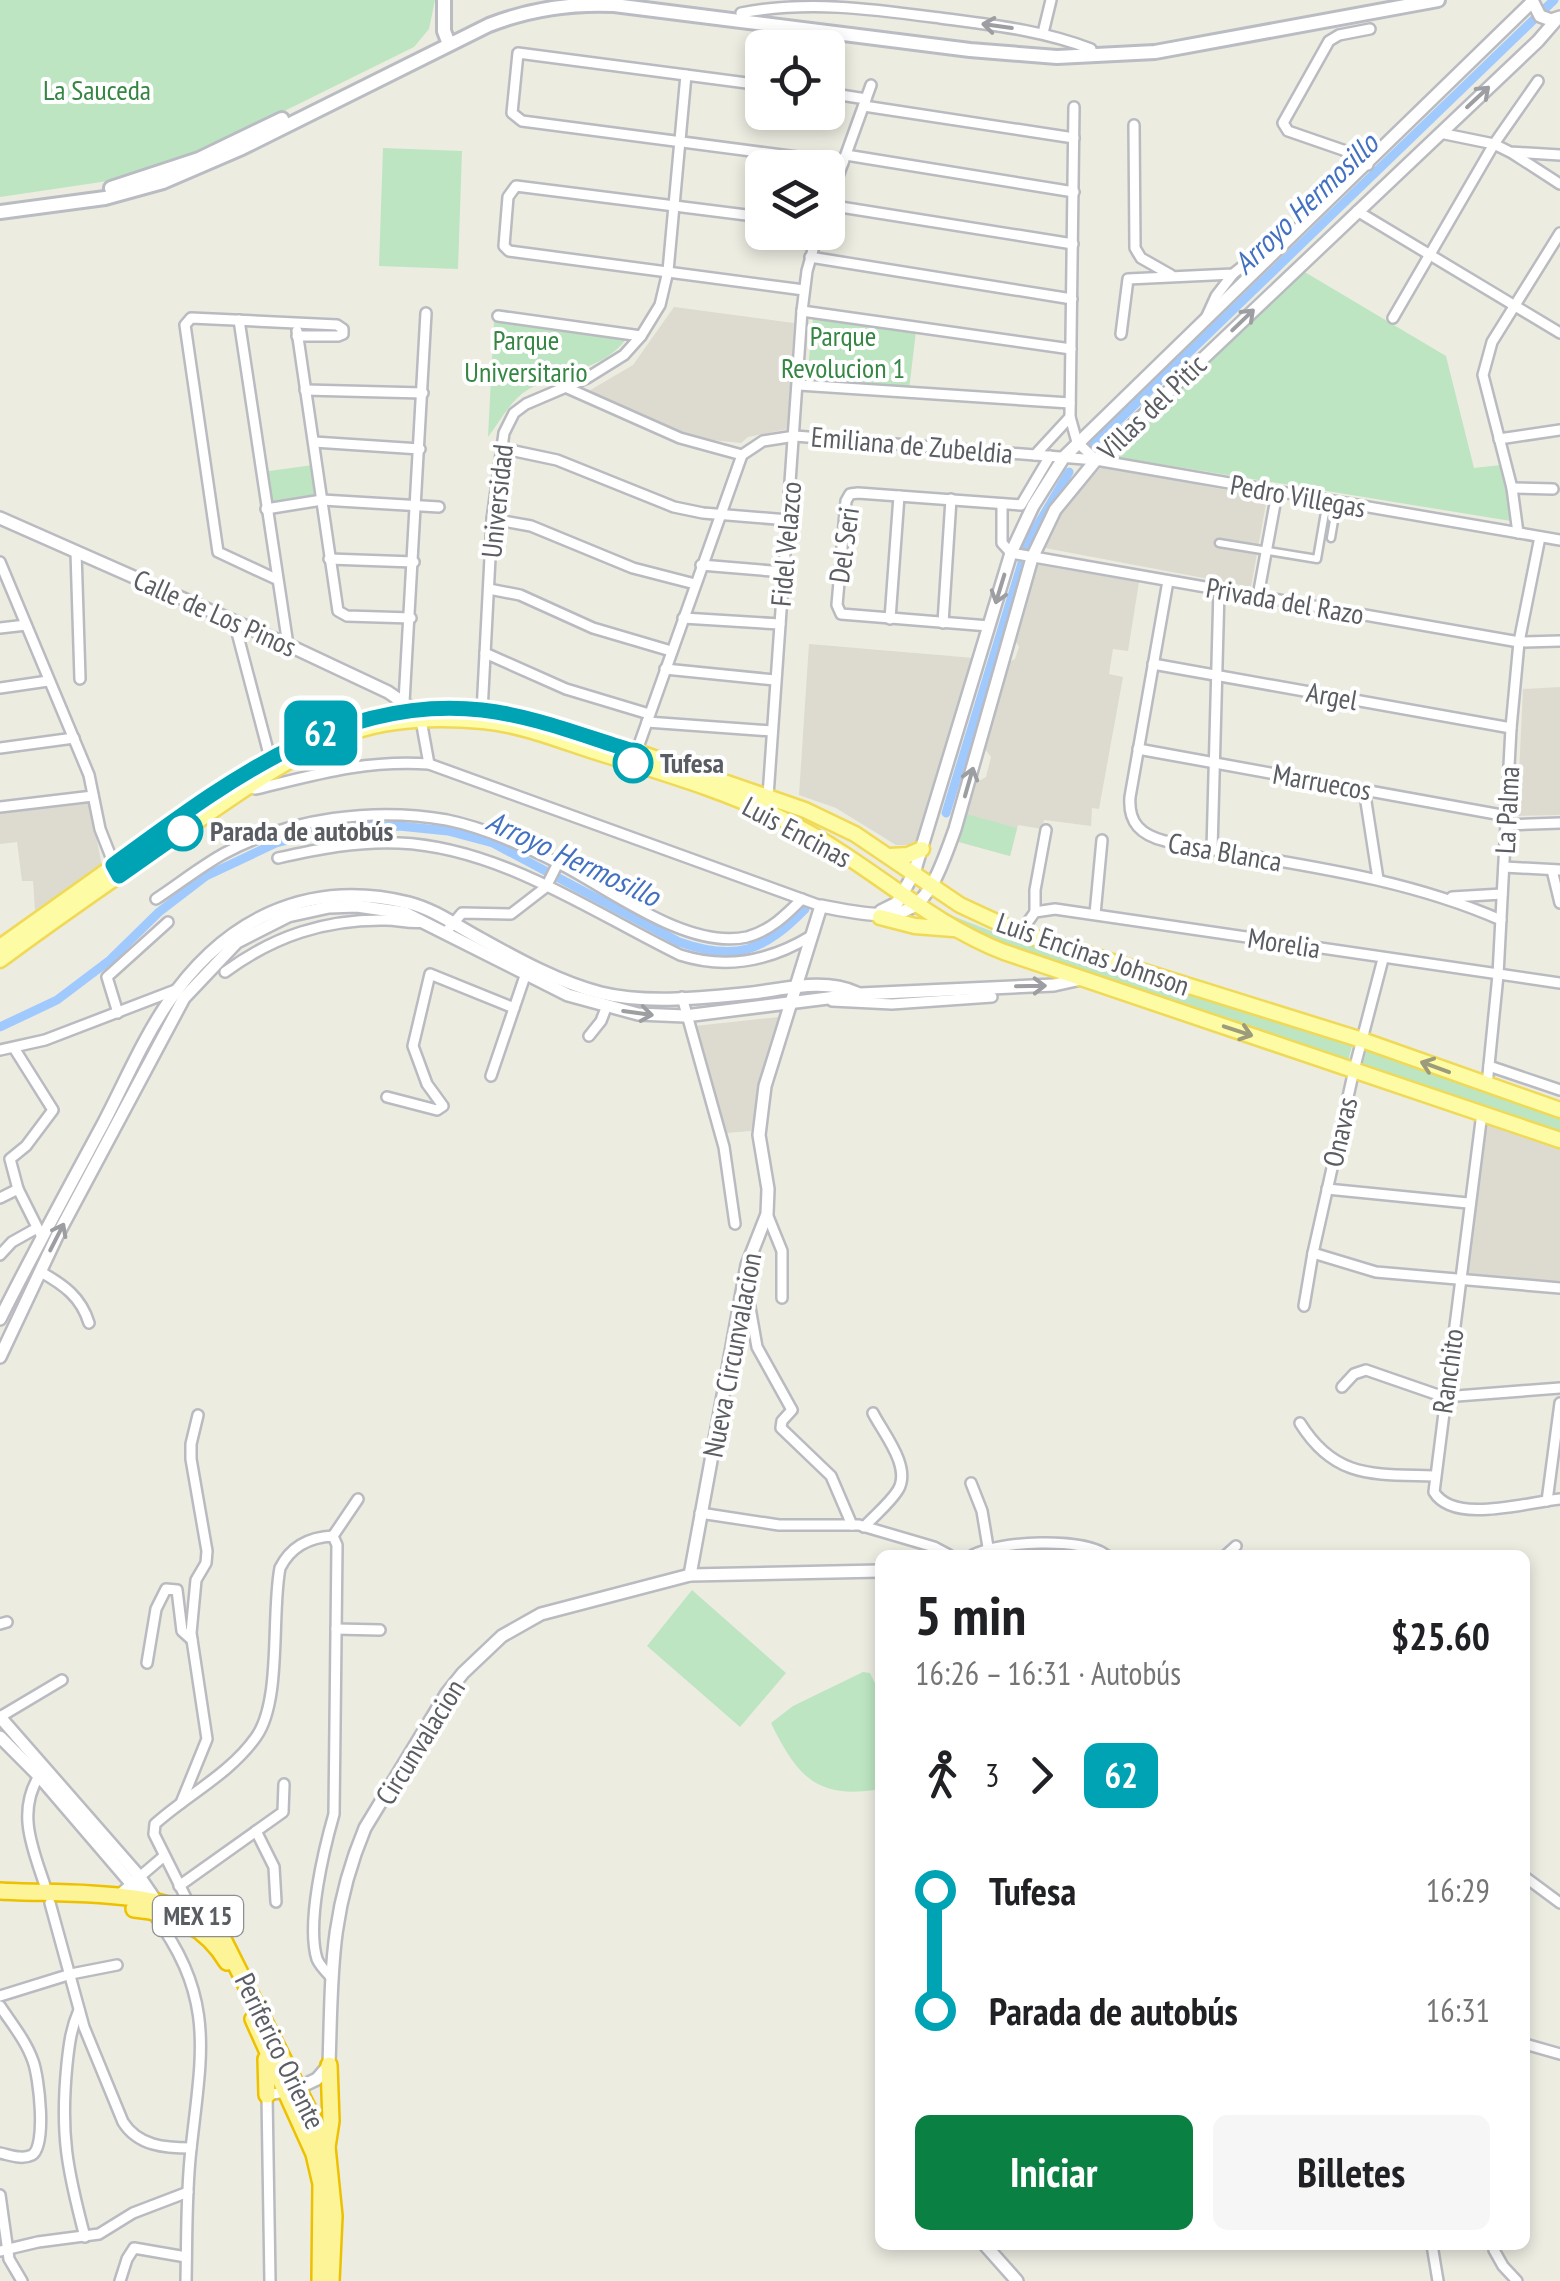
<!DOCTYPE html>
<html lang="es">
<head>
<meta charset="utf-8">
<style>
	:root { --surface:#fff; --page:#f6f6f6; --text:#202124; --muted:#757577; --accent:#0b8043 }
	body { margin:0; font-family:"PT Sans Narrow",sans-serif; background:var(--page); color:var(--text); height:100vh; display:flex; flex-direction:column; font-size:38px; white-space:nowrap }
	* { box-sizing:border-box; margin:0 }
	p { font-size:32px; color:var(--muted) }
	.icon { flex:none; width:55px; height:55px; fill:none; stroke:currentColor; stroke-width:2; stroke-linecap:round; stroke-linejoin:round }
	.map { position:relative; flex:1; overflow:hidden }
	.panel { position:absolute; left:875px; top:1550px; width:655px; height:700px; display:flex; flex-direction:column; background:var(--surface); border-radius:15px; box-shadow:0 5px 15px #0003 }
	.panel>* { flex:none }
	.badge { padding:0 20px; border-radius:15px; font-size:35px; line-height:65px }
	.buttons { position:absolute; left:745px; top:30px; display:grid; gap:20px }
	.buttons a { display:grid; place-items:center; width:100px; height:100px; border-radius:15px; background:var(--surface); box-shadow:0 5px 15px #0003; font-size:50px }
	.map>.badge { position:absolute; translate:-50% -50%; box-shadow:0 0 0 5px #fff }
	.legs { display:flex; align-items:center; gap:15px; height:110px; padding:0 40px; font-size:32px }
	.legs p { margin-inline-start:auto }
	.summary { display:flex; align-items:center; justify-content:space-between; height:170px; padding:0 40px }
	h1 { font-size:55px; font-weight:700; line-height:75px }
	.action { display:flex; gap:20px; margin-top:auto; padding:20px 40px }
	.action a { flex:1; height:115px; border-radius:15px; background:var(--accent); color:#fff; font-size:40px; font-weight:700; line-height:115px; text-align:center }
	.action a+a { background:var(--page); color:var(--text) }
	ul { padding:0 40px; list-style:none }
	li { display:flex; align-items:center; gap:35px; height:120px; font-size:38px }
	li i { display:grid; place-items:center; width:15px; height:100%; margin:0 12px; background:currentColor }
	li i::after { content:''; width:25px; height:25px; margin:-12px; border:8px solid; border-radius:50%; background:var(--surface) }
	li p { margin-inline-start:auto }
	li:first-child i { background:linear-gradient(#0000 50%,currentColor 0) }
	li:last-child i { background:linear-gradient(currentColor 50%,#0000 0) }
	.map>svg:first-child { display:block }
	.education { fill:#dddbcf }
	.green { fill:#bde5c2 }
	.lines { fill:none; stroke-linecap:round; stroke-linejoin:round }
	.canal { stroke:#a0c9fe; stroke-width:9 }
	.pedestrian-casing { stroke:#b9bbc0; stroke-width:11 }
	.minor-casing { stroke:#b9bbc0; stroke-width:14 }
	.tertiary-casing { stroke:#b9bbc0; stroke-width:16 }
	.secondary-casing { stroke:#babcc3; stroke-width:18 }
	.primary-casing { stroke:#f0d957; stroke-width:19 }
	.trunk-casing { stroke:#edc101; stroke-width:20 }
	.pedestrian { stroke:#fff; stroke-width:6 }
	.minor { stroke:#fff; stroke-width:9 }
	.tertiary { stroke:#fff; stroke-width:11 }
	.secondary { stroke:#fff; stroke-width:12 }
	.primary { stroke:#fefba5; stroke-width:14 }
	.trunk { stroke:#fdf497; stroke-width:15 }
	.oneway { stroke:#9c9ea1 }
	.oneway2 { stroke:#9c9c7d }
	.line-1-casing { stroke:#fff; stroke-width:22 }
	.line-1 { stroke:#00a3b4; stroke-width:15 }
	.stop-1-dot { fill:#fff; stroke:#00a3b4; stroke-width:5 }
	.labels { text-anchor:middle; stroke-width:8; stroke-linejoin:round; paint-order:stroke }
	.shield { fill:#fff; stroke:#8c8e91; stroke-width:2.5 }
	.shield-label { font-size:25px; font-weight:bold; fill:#5a5d62 }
	.park-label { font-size:28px; fill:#358643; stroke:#fff }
	.street-label { font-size:28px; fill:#5a5d62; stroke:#fff }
	.stop-label { font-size:28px; font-weight:bold; fill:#5a5d62; stroke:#fff; text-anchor:start }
	.water-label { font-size:30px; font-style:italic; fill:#4371c2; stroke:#fff }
</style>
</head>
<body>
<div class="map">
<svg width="1560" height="2281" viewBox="0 0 1560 2281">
	<rect width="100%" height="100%" fill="#edece1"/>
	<g class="education">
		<polygon points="674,307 794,323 788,429 748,437 741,443 711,440 663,427 587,392 633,365"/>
		<polygon points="1102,466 1267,498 1251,587 1045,548 1052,526 1074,496"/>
		<polygon points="1038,565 1139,582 1128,651 1113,649 1109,674 1123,677 1099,809 1092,808 1091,826 1044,820 1042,829 1018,825 1010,856 959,842 975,783 986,777 991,757 984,748 1009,662 1015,659 1019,647 1015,640"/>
		<polygon points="809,644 974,658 919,840 912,845 896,845 836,808 799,795"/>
		<polygon points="1560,687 1560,815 1517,816 1523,689"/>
		<polygon points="89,801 102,866 35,910 33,881 22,881 17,842 0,844 0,813"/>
		<polygon points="779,1017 751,1131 726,1133 695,1026"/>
		<polygon points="1484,1123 1560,1147 1560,1283 1466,1273"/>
	</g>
	<g class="green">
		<polygon points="0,0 435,0 429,29 414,47 236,135 173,162 108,181 0,197"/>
		<polygon points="383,148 462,151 458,269 379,266"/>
		<polygon points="1303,271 1446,356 1474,468 1501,465 1511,521 1111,456"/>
		<polygon points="813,318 916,331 909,390 807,380"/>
		<path d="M494,320L626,339C603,371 562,370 529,389C510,400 501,420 488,437Z"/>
		<polygon points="313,465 318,498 267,505 262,472"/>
		<polygon points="966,814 1017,828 1010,856 959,842"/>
		<polygon points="945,913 991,931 1352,1046 1348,1061 986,939"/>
		<polygon points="1367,1049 1560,1114 1560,1133 1362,1066"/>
		<polygon points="692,1590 786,1673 740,1727 647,1646"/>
		<path d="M863,1672L870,1673L880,1694V1789C818,1800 797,1777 771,1723L793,1706Z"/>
	</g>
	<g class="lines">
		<g class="canal">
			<polyline points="1093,445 1554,0"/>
			<polyline points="946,813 1029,540 1069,472"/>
			<path d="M0,1027L57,1000L110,960L159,912L206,876L276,843L340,827L399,826L448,831L493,843L679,942C736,962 764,951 805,909"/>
		</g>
		<defs>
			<g id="pedestrian">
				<polyline points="1331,538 1337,503"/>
				<polyline points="1219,543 1317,559 1327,501"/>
			</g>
			<g id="minor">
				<path d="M741,13C808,0 872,9 940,18C992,25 1042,30 1091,49"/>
				<polyline points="1043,33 1051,0"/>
				<polyline points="762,85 518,53 512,113 522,121 843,163"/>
				<polyline points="828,93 866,99"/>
				<polyline points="864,106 1074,138"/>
				<polyline points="1074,107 1070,417 1077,442 1094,458"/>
				<polyline points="1134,125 1135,248 1141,258 1171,275"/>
				<polyline points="1440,133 1494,144 1510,152 1560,155"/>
				<polyline points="1512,153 1560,184"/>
				<polyline points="846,155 1074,192"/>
				<polyline points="1368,165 1343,150 1288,131 1283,123 1329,41 1339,35 1370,29"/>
				<polyline points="828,204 871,85"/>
				<polyline points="828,205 1073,244"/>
				<polyline points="1357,211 1560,333"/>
				<polyline points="762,217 516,186 508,197 504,246 509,251 804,290"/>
				<polyline points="810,257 1072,299"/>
				<polyline points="802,311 1071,349"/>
				<polyline points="498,316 641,336"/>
				<polyline points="1206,318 1216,296 1233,274"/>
				<polyline points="1393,318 1494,144 1538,81"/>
				<polyline points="239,320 288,645"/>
				<polyline points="297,331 338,611 347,616 411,618"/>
				<polyline points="1121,334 1128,279 1233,274 1269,245 1296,231"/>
				<polyline points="799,385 1070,403"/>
				<polyline points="565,387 680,438 742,455 763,441 795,436 1035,455 1070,417"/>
				<polyline points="305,390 423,393"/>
				<polyline points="1499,439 1560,430"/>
				<polyline points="314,442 420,449"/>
				<polyline points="500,448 557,460 674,507 703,513 788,520"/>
				<polyline points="1035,455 1096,460 1560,540"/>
				<polyline points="1512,488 1553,489"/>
				<polyline points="1002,504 1002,543 1011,553 1519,642 1560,641"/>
				<polyline points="266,509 322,500 439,507"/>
				<polyline points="492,519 531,526 633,568 695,584"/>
				<polyline points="1518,533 1512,488 1483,375 1492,342 1560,233"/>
				<polyline points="76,552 80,679"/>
				<polyline points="329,559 414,562"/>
				<polyline points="0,562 89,775 100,829 115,867"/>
				<polyline points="701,565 784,572"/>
				<polyline points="276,579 218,552 185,325 191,318 337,325 343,329 343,334 338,336 297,336"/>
				<path d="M1168,581L1130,797C1128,823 1141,835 1165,841C1279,863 1394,873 1501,920"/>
				<polyline points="489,589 520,595 593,628 671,651"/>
				<polyline points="1258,596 1277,493"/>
				<polyline points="683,618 780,624"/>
				<polyline points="890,619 899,496"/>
				<polyline points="234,621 270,758"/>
				<polyline points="943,623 951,499"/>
				<polyline points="989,626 841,614 837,605 846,501 850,494 858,493 1021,505 1050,456"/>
				<polyline points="0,628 26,625"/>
				<polyline points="485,653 566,689 649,714"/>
				<polyline points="1153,664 1511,728"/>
				<polyline points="665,669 775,680"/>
				<polyline points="0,688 48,681"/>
				<polyline points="404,702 426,313"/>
				<polyline points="482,712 492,519 504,433 514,413 526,404 587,378 624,355 641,336 660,305 668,271 686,75"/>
				<polyline points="421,720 429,764"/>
				<polyline points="647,722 772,731"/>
				<polyline points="0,748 74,738"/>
				<polyline points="1138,749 1507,816"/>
				<polyline points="635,756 742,455"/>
				<path d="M247,787L256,789C318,774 364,760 429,764L821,906"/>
				<polyline points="1364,789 1378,879"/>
				<polyline points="768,796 802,311 807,271 818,232"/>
				<polyline points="0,807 93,796"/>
				<polyline points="1506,825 1560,823"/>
				<polyline points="1212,850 1219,590"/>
				<path d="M278,858C318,849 358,841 399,843C499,847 592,912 680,955C727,970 770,961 811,936"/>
				<polyline points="1504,867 1560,870"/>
				<polyline points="1552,870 1560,903"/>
				<polyline points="1452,897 1502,894"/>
				<path d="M156,899C179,884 201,866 225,853C291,818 374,807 447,820C486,828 524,846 560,864C611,890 687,950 747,937C770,931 786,915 802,899"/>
				<polyline points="1035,912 1035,890 1046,830"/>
				<polyline points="1095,914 1102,840"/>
				<polyline points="446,932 462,913 511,914 546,887 558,863"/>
				<polyline points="1020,933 1035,912 1055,909 1560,983"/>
				<path d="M225,972C274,936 325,919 386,920C399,920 410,924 424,922"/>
				<polyline points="682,997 724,1147 735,1224"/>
				<polyline points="832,1001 892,1004 992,997"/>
				<polyline points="118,1013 107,977 168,922"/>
				<polyline points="589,1036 601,1021 606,1008"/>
				<polyline points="14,1048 53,1110 26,1146 10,1159 18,1189"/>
				<polyline points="0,1050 45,1040 178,989"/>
				<polyline points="1489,1066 1560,1090"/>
				<polyline points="491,1076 525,976"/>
				<polyline points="1487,1085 1498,975 1511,728 1519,642 1540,537"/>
				<polyline points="387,1097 437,1110 443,1106 427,1084 413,1046 430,974 514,1008"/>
				<path d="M1482,1113L1434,1492C1454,1525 1528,1502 1560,1499"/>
				<polyline points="1327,1189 1468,1203"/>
				<polyline points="0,1198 18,1189 41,1235"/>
				<polyline points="767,1214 782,1251 782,1298"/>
				<polyline points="1313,1253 1376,1272 1560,1288"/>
				<polyline points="0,1255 12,1242 37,1228"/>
				<path d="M41,1272C64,1285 81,1297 89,1323"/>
				<polyline points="746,1285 757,1347 792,1410 782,1421 781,1428 831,1476 852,1525"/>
				<polyline points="1304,1306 1313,1253 1354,1070 1383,959"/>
				<polyline points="1342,1387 1354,1374 1366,1370 1444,1397 1560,1388"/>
				<path d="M1300,1423C1335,1479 1373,1474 1433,1476"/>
				<polyline points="971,1483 982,1511 988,1547"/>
				<polyline points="1547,1501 1560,1403"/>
				<polyline points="700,1513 779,1525 859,1525 934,1547 949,1555"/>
				<path d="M864,1527C875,1515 890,1503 898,1490C912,1467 883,1433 873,1413"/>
				<polyline points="333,1536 358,1499"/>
				<path d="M973,1555C999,1541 1082,1537 1106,1555"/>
				<polyline points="1226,1555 1236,1546"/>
				<polyline points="0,1624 7,1622"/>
				<polyline points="336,1629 380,1630"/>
				<polyline points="147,1663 156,1609 166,1589 177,1590 182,1631 192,1640"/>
				<polyline points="0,1717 62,1680"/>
				<path d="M39,1776C15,1815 35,1853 47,1892"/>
				<polyline points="181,1803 207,1739 191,1633 196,1580 206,1563 207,1551 191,1459 191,1444 198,1415"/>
				<polyline points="256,1831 274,1867 276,1902"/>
				<polyline points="1525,1877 1560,1903"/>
				<polyline points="179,1886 283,1812 284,1784"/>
				<polyline points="116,1897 163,1857"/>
				<path d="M50,1903L84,2027L123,2122C138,2146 165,2148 191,2148"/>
				<path d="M152,1912C216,1998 202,2050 191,2149C186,2192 187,2237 186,2281"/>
				<path d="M193,1912L154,1834L155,1824C187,1795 230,1774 256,1737C282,1701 271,1614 280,1568C291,1546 311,1537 333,1536L337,1545L334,1814C324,1849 306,1923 317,1959C320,1966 326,1972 332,1978"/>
				<polyline points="0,1996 71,1974 117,1965"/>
				<path d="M0,2006C12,2024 26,2041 33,2061C39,2077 47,2146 32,2155C22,2160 10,2155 0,2153"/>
				<path d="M79,2010C71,2028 69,2045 67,2064C60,2134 67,2169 85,2237"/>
				<polyline points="1525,2044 1560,2054"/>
				<polyline points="0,2195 9,2259 22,2281"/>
				<polyline points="1432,2245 1438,2281"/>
				<polyline points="1494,2250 1503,2266 1517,2281"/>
				<polyline points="0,2251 38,2242 99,2234 133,2213 188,2192"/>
				<polyline points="120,2281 127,2259 134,2248 186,2257"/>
				<polyline points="270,2281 267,2095 285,2092"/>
			</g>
			<g id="tertiary">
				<polyline points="1532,0 1540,16 1551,20 1560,17"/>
				<polyline points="0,518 288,645 388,692 417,712"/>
				<polyline points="881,911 897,903 914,873 1011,553 1033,506 1064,457 1531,3"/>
				<path d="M0,1319C33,1253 68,1189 103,1124C124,1084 142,1041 167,1004C224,920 307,878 409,903C436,910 458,927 483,940C519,960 561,983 601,993C645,1004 706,998 752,993C786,989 824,978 857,993"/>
				<polyline points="0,1357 57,1236 184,998 237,942 288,916 329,907 357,906 405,913 568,995 638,1014 685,1016 860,994 1054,985 1081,979"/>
				<path d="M690,1575L747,1265L767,1214L768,1189L759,1135L765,1086L821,906C914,925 924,917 955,829L1032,558L1055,510L1096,460L1538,41L1557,19"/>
				<polyline points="0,1717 139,1876 158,1904"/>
				<polyline points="0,1737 39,1776 147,1902"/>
				<path d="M294,2090L317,2079L329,2065C332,1975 329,1914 365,1828L447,1693L463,1673L502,1636L541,1614L690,1575L880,1571"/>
				<polyline points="985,2245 1017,2281"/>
			</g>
			<g id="secondary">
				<polyline points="444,0 444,31 449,44"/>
				<polyline points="111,188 199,159 282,119"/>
				<path d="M0,212L105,198L163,182L242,148L489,25C530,9 570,3 614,5L970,50L1057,57L1155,52L1438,0"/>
			</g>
			<g id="primary">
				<polyline points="890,856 908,855 922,849"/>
				<polyline points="880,917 915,926 953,929"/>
				<polyline points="0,947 236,779 293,746 330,729 380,715 441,708 482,710 526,719 637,752 805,810 855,834 960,905 1020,933 1362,1040 1560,1110"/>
				<path d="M0,960C59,916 119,875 180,833C236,795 290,753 355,731C395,718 441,717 483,721C525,725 566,743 606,755C671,775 738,795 798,827C869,864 929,923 1004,952L1560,1140"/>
			</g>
			<g id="trunk">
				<path d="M0,1891C64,1895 174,1886 220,1933L327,2147L334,2216L331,2281"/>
				<path d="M134,1909C174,1912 206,1927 227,1962"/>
				<polyline points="253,2019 314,2154 321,2184 320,2281"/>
				<polyline points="266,2059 267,2095"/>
				<polyline points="327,2147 331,2121 329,2065"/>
			</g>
		</defs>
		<use href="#pedestrian" class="pedestrian-casing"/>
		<use href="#minor" class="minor-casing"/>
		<use href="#tertiary" class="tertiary-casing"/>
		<use href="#secondary" class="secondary-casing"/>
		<use href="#primary" class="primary-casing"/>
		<use href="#trunk" class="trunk-casing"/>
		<use href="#pedestrian" class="pedestrian"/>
		<use href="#minor" class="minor"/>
		<use href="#tertiary" class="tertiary"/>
		<use href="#secondary" class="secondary"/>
		<use href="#primary" class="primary"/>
		<use href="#trunk" class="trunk"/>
	</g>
	<defs><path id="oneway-shaft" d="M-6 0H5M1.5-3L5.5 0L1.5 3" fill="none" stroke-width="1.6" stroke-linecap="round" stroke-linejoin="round" transform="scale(2.5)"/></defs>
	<g class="oneway">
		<use href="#oneway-shaft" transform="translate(997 26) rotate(-172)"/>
		<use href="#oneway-shaft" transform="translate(1478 97) rotate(-43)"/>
		<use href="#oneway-shaft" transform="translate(1243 320) rotate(-44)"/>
		<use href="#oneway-shaft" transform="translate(1000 589) rotate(107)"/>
		<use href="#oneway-shaft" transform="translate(969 782) rotate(-74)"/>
		<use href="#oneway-shaft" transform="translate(1031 986) rotate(-1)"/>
		<use href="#oneway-shaft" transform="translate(638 1013) rotate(8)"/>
		<use href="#oneway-shaft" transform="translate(57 1237) rotate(-63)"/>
	</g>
	<g class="oneway2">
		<use href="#oneway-shaft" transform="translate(1238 1031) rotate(18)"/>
		<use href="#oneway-shaft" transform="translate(1435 1067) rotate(-160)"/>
	</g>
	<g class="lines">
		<defs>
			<path id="line-1" d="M183,831L119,876L113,865C223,785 338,694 482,710C535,716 586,737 636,752L633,763"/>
		</defs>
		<use href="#line-1" class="line-1-casing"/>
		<use href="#line-1" class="line-1"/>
	</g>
	<g class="stop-1-dot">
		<circle cx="633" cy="763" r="18"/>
		<circle cx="183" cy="831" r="18"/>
	</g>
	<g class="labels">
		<rect class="shield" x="153" y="1896" width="90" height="40" rx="8"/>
		<g class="shield-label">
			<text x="198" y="1925">MEX 15</text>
		</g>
		<g class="park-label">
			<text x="97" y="100">La Sauceda</text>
			<text x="843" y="346">Parque<tspan x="843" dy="32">Revolucion 1</tspan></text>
			<text x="526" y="350">Parque<tspan x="526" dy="32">Universitario</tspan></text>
		</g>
		<g class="street-label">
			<text transform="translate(1152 407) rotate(-44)" y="10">Villas del Pitic</text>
			<text transform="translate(912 445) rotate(5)" y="10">Emiliana de Zubeldia</text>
			<text transform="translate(1298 496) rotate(10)" y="10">Pedro Villegas</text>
			<text transform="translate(497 501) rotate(-84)" y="10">Universidad</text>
			<text transform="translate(786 544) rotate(-85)" y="10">Fidel Velazco</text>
			<text transform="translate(844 545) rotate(-82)" y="10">Del Seri</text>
			<text transform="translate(1285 601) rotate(10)" y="10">Privada del Razo</text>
			<text transform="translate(215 613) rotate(24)" y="10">Calle de Los Pinos</text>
			<text transform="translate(1332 696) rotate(10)" y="10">Argel</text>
			<text transform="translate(1322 782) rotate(10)" y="10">Marruecos</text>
			<text transform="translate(1507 810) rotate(-87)" y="10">La Palma</text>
			<text transform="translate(797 832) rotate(28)" y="10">Luis Encinas</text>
			<text transform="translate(1225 852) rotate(10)" y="10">Casa Blanca</text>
			<text transform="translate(1284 943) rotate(9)" y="10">Morelia</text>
			<text transform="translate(1093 954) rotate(19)" y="10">Luis Encinas Johnson</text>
			<text transform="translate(1340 1132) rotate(-77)" y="10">Onavas</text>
			<text transform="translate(732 1355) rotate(-79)" y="10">Nueva Circunvalacion</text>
			<text transform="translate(1448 1371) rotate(-82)" y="10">Ranchito</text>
			<text transform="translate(420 1742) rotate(-58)" y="10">Circunvalacion</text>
			<text transform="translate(280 2051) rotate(64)" y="10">Periferico Oriente</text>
		</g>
		<g class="stop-label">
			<text x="660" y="773">Tufesa</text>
			<text x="210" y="841">Parada de autobús</text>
		</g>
		<g class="water-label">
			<text transform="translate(1306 204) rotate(-44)" y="10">Arroyo Hermosillo</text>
			<text transform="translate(573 859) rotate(25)" y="10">Arroyo Hermosillo</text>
		</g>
	</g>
</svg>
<div class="buttons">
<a><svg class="icon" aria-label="locate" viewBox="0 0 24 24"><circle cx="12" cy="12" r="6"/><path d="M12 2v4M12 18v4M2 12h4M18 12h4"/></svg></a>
<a><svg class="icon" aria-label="layers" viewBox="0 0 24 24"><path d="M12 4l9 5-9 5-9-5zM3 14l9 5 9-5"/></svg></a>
</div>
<b class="badge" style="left:321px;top:733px;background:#00a3b4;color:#fff">62</b>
<section class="panel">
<div class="summary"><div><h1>5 min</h1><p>16:26 – 16:31 · Autobús</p></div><b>$25.60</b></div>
<div class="legs"><svg class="icon" aria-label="walk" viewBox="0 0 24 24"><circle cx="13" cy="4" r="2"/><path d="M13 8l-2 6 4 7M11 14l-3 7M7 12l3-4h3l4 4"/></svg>3<svg class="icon" aria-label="forward" viewBox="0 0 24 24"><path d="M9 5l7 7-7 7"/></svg><b class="badge" style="background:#00a3b4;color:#fff">62</b></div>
<ul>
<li><i style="color:#00a3b4"></i><b>Tufesa</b><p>16:29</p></li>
<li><i style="color:#00a3b4"></i><b>Parada de autobús</b><p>16:31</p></li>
</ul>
<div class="action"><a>Iniciar</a><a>Billetes</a></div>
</section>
</div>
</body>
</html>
